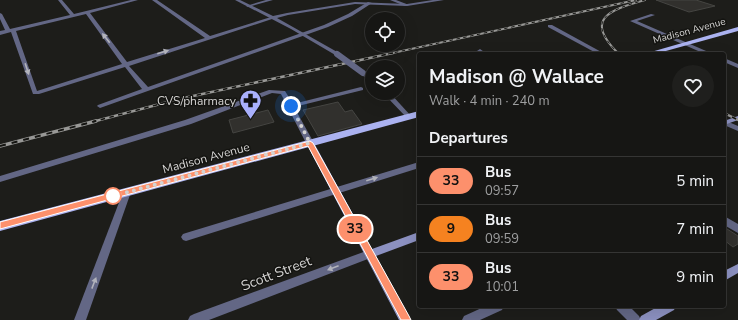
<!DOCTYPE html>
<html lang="en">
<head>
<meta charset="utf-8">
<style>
	:root { --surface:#161614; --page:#1f1f1d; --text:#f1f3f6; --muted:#9e9fa0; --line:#353534 }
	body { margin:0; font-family:"Nunito Sans",sans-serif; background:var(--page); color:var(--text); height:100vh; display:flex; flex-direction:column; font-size:15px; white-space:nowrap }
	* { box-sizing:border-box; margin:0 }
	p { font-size:13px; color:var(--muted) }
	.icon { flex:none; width:22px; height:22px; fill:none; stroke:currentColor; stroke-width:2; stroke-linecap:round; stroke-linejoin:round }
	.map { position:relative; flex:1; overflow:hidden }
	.side { position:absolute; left:417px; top:52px; width:309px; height:256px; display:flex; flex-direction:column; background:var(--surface); border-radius:4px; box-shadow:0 4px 16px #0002,0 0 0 1px var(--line) }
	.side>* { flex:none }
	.badge { padding:0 8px; border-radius:13px; font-size:14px; line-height:26px }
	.controls { position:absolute; left:365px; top:12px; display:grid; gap:8px }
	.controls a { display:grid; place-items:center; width:40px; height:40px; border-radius:50%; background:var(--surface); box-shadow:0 4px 16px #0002,0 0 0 1px var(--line); font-size:20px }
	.you { position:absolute; width:20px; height:20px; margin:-10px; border:3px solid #fff; border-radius:50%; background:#1a73e8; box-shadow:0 0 0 6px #1a73e833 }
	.map>.badge { position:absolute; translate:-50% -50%; box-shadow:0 0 0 2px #fff }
	h2 { padding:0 12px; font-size:15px; line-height:36px }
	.round { display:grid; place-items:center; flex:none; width:42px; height:42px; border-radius:21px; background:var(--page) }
	.overview { display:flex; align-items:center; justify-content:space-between; height:68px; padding:0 12px }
	h1 { font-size:19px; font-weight:700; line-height:30px }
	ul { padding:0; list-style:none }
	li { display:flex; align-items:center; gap:12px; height:48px; padding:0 12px; border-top:1px solid var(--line) }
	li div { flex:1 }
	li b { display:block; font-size:15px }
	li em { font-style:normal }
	li .badge { min-width:44px; font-weight:700; text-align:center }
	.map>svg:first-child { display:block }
	.building { fill:#31302d; stroke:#454542 }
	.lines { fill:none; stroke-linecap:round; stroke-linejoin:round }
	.minor { fill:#636785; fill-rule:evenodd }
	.tertiary { fill:#636785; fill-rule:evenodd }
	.secondary { fill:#8c91c1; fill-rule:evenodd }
	.primary { fill:#abb2f0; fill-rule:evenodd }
	.rail-far2-casing { stroke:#989896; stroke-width:2 }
	.rail-far1-casing { stroke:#989896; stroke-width:2.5 }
	.rail-casing { stroke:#989896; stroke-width:3.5 }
	.rail-far2 { stroke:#141411; stroke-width:1; stroke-dasharray:3.5; stroke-linecap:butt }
	.rail-far1 { stroke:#141411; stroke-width:1.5; stroke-dasharray:4.5; stroke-linecap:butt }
	.rail { stroke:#141411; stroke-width:2; stroke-dasharray:6; stroke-linecap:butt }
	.tertiary-bridge { stroke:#636785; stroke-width:6 }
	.oneway { fill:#b2b3bb }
	.line { fill:#fd906c; stroke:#fff }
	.walk { stroke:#d4d3d2; stroke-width:4; stroke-dasharray:0 7.2 }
	.stop-dot { fill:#fff; stroke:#fd906c; stroke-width:2 }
	.labels { text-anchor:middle; stroke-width:3; stroke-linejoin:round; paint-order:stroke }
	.far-street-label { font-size:10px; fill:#d4d3d2; stroke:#141411 }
	.poi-label { font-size:12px; fill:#d4d3d2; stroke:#141411; text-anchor:end }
	.street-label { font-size:12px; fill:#d4d3d2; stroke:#141411 }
	.near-street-label { font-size:14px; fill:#d4d3d2; stroke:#141411 }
</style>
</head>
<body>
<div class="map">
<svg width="738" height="320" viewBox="0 0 738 320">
	<rect width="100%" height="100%" fill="#1d1d1a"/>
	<g class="building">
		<polygon points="656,0 696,0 715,6 689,12"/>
		<polygon points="338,102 345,112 352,110 362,124 318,136 303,110"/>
		<polygon points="268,110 274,122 233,133 229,120"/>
		<polygon points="724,227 738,236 738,244 733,247 724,240"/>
	</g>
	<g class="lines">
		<g class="minor">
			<path d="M58,0H62L74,14L131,0H138L90,13L127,62L205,38L152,0H157L210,36L271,17L275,18L129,66L148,87L324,25L348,14L368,2L372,3L352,16L328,27L100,108L97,106L98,105L142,89L125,67L39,94H33L11,32L0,35V31L5,30L0,19V13L2,14L10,29L70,15ZM86,14L122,64L37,91L16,31Z"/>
			<polygon points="266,0 273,0 248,7 246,6"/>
			<polygon points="390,0 396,0 409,5 405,6"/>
			<polygon points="651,14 655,15 637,21 713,54 705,54 630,21"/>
			<polygon points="548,25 552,25 605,54 598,54 548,27"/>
			<polygon points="480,49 487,54 480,54 477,51"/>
			<polygon points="724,58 738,64 738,68 724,62"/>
			<polygon points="361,87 363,88 363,90 294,107 314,143 313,145 310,145 306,143 281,94 272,93 191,124 0,182 0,176 185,120 269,90 285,91 293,104"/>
			<polygon points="724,120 738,126 738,131 724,125"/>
			<polygon points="419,162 419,168 186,241 183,240 181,237 183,234 186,233"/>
			<polygon points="127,189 130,190 131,192 86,320 74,320 123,192 124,190"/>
			<polygon points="724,216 738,224 738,233 724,225"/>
			<polygon points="486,306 504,306 502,310 480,320 462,320 464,316"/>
			<polygon points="615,306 629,306 639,316 641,320 627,320 617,310"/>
		</g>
		<g class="tertiary">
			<polygon points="235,0 240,0 273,16 287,13 355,2 407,4 433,0 444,0 407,6 355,4 288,15 277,18 339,53 340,54 337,56 291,29"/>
			<polygon points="363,71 372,78 372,83 361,74 361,72"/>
			<polygon points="383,93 390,93 411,116 413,117 411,118 407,118"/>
			<polygon points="369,250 373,251 374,254 373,257 209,320 188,320 190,316 194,314"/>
		</g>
		<g class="secondary">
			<polygon points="738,116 738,120 724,125 724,121"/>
			<polygon points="307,141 310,141 314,143 372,249 419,232 419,240 376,256 411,320 399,320 306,143"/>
			<polygon points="738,264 738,273 724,281 724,271"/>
			<polygon points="659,306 676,306 674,310 656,320 639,320 641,316"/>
		</g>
		<g class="primary">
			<polygon points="738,27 738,31 655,54 644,54"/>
			<polygon points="419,111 419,117 0,231 0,221"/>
		</g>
		<defs>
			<g id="rail-far2">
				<polyline points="388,54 636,0"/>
				<path d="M619,54C583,19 609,10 645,0"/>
			</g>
			<g id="rail-far1">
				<polyline points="618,53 619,54"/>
				<polyline points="724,113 738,120"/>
				<polyline points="92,122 179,99 393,53"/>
			</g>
			<polyline id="rail" points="0,146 96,121"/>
		</defs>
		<use href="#rail-far2" class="rail-far2-casing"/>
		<use href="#rail-far1" class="rail-far1-casing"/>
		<use href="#rail" class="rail-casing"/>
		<use href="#rail-far2" class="rail-far2"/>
		<use href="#rail-far1" class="rail-far1"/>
		<use href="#rail" class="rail"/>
		<polyline class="tertiary-bridge" points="337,54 363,73"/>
	</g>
	<defs><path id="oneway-solid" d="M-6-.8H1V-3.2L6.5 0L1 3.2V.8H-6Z"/></defs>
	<g class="oneway">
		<use href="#oneway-solid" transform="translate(106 38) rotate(-128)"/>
		<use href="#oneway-solid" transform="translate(163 52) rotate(-17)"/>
		<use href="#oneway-solid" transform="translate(27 69) rotate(72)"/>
		<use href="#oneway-solid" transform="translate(372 179) rotate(-17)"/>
		<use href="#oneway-solid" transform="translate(333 268) rotate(159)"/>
		<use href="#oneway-solid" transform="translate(94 283) rotate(-69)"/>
	</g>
	<polygon class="line" points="310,141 313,143 409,316 411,320 401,320 308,146 0,229 0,222"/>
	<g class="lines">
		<polyline class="walk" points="113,196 310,143 291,106"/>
	</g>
	<defs>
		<symbol id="pharmacy-pin" viewBox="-11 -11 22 30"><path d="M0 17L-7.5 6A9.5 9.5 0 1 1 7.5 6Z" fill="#a9b0fc" stroke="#141411"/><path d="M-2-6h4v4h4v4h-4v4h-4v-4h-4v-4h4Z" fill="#111"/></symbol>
	</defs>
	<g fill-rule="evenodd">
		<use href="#pharmacy-pin" x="238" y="88" width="25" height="34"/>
	</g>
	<circle class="stop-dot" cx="113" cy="196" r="8"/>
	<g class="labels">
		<g class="far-street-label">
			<text transform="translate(689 30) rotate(-15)" y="4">Madison Avenue</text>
		</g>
		<g class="poi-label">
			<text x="236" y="105">CVS/pharmacy</text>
		</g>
		<g class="street-label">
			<text transform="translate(206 158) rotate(-15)" y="4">Madison Avenue</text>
		</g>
		<g class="near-street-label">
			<text transform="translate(276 273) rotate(-21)" y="5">Scott Street</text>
		</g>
	</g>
</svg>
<div class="controls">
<a><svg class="icon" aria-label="locate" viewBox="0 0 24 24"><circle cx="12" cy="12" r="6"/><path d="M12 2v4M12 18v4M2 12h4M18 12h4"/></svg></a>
<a><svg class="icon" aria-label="layers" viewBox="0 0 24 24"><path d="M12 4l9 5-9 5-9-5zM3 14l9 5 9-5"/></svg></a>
</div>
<div class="you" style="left:291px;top:106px"></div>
<b class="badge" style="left:355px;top:229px;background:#fd906c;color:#111">33</b>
<section class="side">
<div class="overview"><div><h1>Madison @ Wallace</h1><p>Walk · 4 min · 240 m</p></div><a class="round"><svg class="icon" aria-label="heart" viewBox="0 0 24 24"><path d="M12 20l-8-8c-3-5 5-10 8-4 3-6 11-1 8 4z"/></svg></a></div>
<h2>Departures</h2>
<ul>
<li><span class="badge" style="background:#fd906c;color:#111">33</span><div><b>Bus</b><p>09:57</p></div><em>5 min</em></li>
<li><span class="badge" style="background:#f58220;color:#111">9</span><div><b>Bus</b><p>09:59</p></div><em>7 min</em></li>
<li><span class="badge" style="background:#fd906c;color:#111">33</span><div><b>Bus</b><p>10:01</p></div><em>9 min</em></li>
</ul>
</section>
</div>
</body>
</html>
